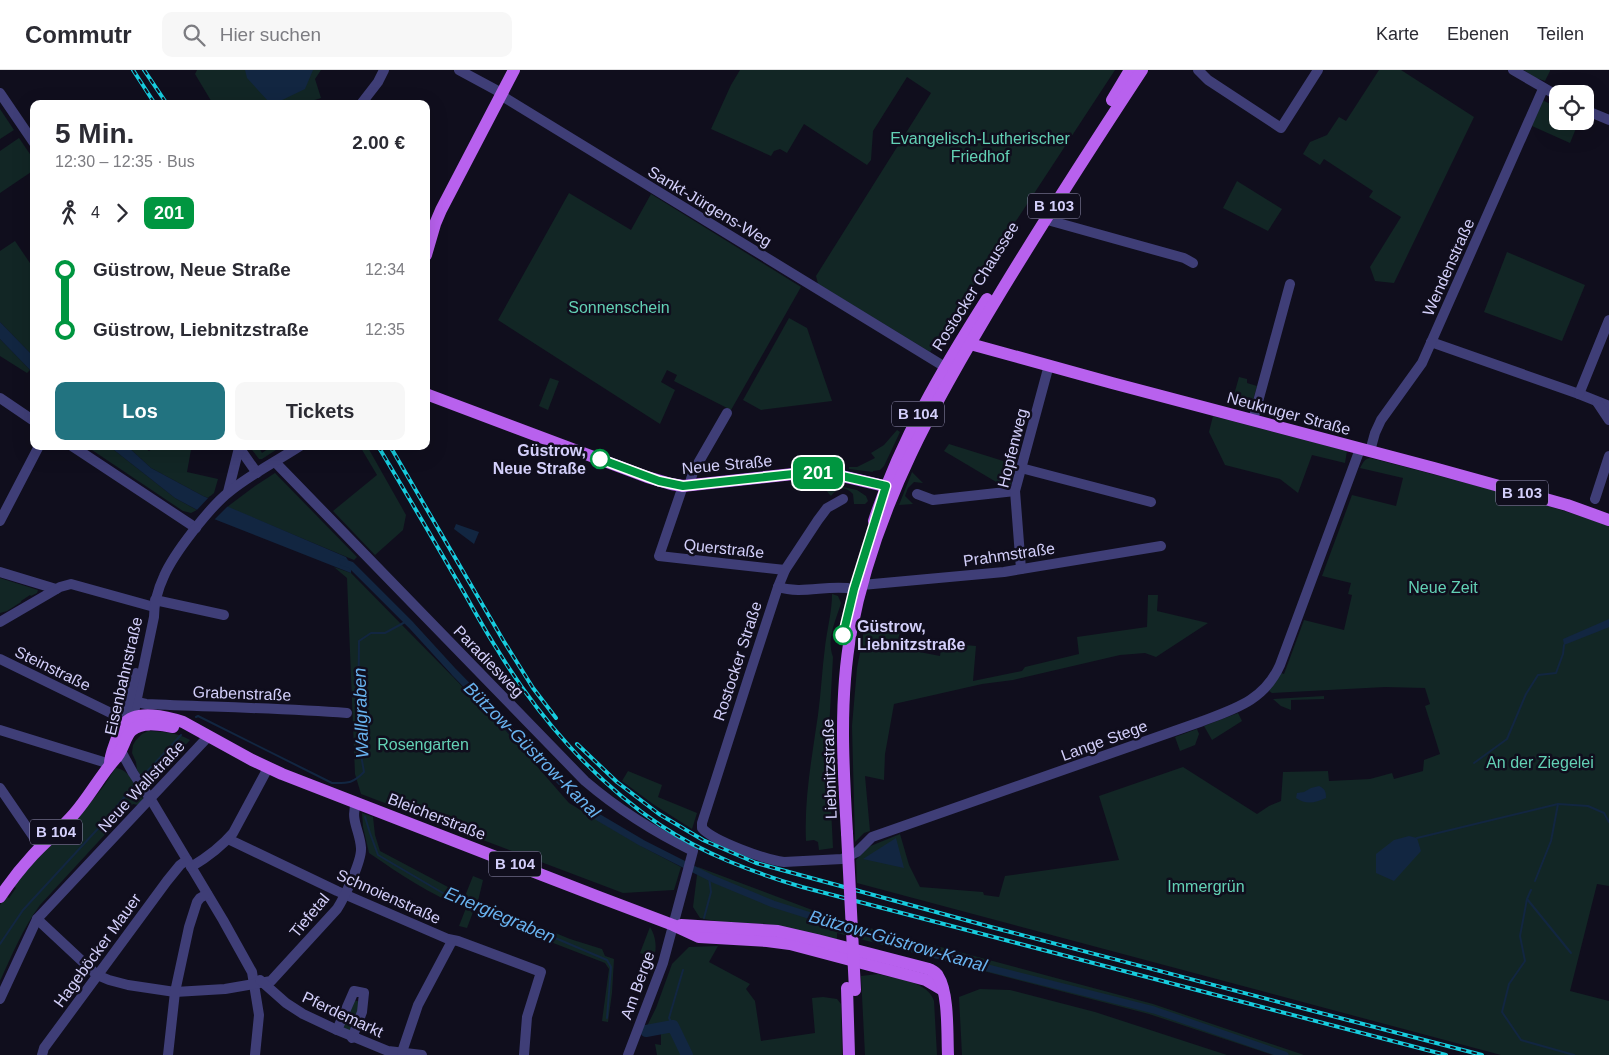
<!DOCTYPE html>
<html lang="de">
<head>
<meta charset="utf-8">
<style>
	:root { --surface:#fff; --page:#f7f7f7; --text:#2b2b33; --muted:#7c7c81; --line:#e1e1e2; --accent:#227380 }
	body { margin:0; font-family:Helvetica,sans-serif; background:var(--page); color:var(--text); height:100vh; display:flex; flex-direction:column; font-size:19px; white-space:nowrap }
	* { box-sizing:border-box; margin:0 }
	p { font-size:16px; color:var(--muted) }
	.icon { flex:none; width:28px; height:28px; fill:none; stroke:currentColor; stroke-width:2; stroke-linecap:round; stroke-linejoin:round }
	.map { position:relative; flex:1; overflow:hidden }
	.panel { position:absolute; left:30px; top:30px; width:400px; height:350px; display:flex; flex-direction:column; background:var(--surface); border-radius:10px; box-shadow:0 5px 20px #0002 }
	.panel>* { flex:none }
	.badge { padding:0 10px; border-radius:8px; font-size:18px; line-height:32px }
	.buttons { position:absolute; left:1549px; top:15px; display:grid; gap:10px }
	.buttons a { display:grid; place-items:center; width:45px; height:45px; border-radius:10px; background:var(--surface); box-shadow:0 5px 20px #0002; font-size:25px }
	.map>.badge { position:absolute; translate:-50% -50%; box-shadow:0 0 0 2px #fff }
	.legs { display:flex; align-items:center; gap:8px; height:55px; padding:0 25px; font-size:16px }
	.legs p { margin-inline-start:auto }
	.overview { display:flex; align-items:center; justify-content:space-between; height:85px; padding:0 25px }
	h1 { font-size:28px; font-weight:700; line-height:38px }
	.primary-button { display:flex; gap:10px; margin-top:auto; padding:10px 25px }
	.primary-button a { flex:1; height:58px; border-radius:10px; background:var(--accent); color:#fff; font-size:20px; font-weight:700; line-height:58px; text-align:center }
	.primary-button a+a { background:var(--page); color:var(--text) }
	ul { padding:0 25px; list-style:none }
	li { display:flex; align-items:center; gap:18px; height:60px; font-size:19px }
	li i { display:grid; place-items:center; width:8px; height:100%; margin:0 6px; background:currentColor }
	li i::after { content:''; width:12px; height:12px; margin:-6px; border:4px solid; border-radius:50%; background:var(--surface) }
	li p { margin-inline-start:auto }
	li:first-child i { background:linear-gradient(#0000 50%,currentColor 0) }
	li:last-child i { background:linear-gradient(currentColor 50%,#0000 0) }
	header { display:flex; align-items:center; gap:30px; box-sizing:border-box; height:70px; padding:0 25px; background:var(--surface); border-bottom:1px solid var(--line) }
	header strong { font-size:24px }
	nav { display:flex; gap:28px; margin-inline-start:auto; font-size:18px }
	.search { width:350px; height:45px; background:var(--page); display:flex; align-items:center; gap:12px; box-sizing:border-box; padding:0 18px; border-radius:10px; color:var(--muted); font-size:19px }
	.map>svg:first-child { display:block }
	.green { fill:#122625 }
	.water { fill:#122641 }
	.pier { fill:#100e1d }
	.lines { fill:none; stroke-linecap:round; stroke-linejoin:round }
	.stream { stroke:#122641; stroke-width:2 }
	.canal { stroke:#122641; stroke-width:7 }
	.river { stroke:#122641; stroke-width:12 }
	.minor { stroke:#3f3e77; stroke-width:10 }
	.major { stroke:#b861ee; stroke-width:12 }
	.rail-casing { stroke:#17ccde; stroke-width:4 }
	.rail { stroke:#100e1d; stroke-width:2; stroke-dasharray:5.5; stroke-linecap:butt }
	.major-bridge { stroke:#b861ee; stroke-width:12 }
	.line-1-casing { stroke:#fff; stroke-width:11 }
	.line-1 { stroke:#009640; stroke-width:8 }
	.stop-1-dot { fill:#fff; stroke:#009640; stroke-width:2.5 }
	.labels { text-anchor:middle; stroke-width:5; stroke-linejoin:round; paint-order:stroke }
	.shield { fill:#100e1d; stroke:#9895b8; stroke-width:1 }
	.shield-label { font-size:15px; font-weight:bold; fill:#d3cffa }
	.park-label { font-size:16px; fill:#63d1b5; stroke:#100e1d }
	.street-label { font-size:16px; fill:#d3cffa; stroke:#100e1d }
	.stop-label { font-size:16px; font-weight:bold; fill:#d3cffa; stroke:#100e1d; text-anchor:end }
	.water-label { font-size:18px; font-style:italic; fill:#68b2ef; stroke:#100e1d }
</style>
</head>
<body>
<header>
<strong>Commutr</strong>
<div class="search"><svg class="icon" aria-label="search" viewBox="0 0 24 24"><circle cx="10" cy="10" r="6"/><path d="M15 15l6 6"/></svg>Hier suchen</div>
<nav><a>Karte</a><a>Ebenen</a><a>Teilen</a></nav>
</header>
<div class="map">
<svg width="1609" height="985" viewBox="0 0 1609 985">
	<rect width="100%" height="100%" fill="#100e1d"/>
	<g class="green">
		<polygon points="197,0 321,0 315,9 321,28 302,34 213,34 195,4"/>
		<polygon points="740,0 1115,0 930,282 818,214 816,206 931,23 907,7 873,61 871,90 867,95 804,54 787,83 780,79 774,81 771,86 711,59 731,15"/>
		<polygon points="1379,0 1401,0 1474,47 1394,213 1375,211 1370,197 1401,147 1369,127 1373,121 1324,89 1320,95 1303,84 1310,72 1327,65 1339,47 1346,51"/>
		<polygon points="1524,0 1550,0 1550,1 1545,11 1536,8"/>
		<polygon points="1542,30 1557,37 1558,51 1579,51 1570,73 1532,56"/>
		<polygon points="0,39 14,60 0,69"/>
		<polygon points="19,68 34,90 34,100 0,123 0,81"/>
		<polygon points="1237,111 1282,139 1268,161 1223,138"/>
		<polygon points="569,123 631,160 651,124 801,217 731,340 674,311 677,305 667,300 661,312 675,320 660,354 498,250"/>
		<polygon points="15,171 34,199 34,287 0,252 0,181"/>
		<polygon points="1507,182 1585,215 1562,271 1484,242"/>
		<polygon points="789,248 807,258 832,331 761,340 743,330"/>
		<polygon points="0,269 30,300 27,303 0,286"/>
		<polygon points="1239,307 1247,309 1247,313 1257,316 1251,337 1232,332"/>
		<polygon points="550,308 559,311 548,340 539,336"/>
		<polygon points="1213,346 1347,381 1345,393 1312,385 1298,423 1280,409 1225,395 1209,362"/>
		<polygon points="897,360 900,362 884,396 880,400 873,401 873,402 849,399 849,397 857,397 875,388 871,383 884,375"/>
		<polygon points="949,374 1016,395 1011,415 1003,416 944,381"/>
		<polygon points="86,376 109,376 175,428 197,440 191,443 183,441"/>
		<polygon points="127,376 141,376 149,381 157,376 189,376 191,380 187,402 218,409 214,423 208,428 203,426 151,398"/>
		<polygon points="249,376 258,376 262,383 272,376 282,376 262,389 259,389"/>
		<polygon points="356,376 367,376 406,445 403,460 375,485 333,441 377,405 361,378 358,379"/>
		<path d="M1370,388C1450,409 1531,428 1609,456V816L1597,814L1570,921L1609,931V985H1501L857,813L856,790L868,777L900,764L909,795L920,817L983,822L984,825L999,827L1005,806L1119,790L1099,726L1183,697L1257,744L1269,736L1281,731L1283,702L1328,701L1329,711L1370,709L1392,703L1394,709L1423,701L1424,690L1440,684L1425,636L1430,634L1425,618L1385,617L1272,623L1269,621L1281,603L1284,604L1304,550L1344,560L1352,525L1348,524L1351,513L1322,506L1352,425L1396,436L1403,408L1360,398C1363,393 1364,389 1370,388Z"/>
		<polygon points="912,402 923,413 914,412 908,418 905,426 913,434 899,435"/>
		<polygon points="275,403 357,487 354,490 227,437 255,416"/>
		<path d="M820,412L857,420L866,426L868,431L865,434H854L853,424C845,416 838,417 831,426C826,422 825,415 820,412Z"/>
		<polygon points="334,497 351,503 507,662 569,733 641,776 681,797 674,820 623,823 361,724 355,704 347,508"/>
		<polygon points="0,508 38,520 37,523 31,526 30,525 21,531 21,532 7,541 0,543"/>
		<path d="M832,524L838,526L841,533C836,551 826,568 833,587L828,678L833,778L819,780L818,772L814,770L806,771C804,728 812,687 818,645C821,623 822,600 825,577C827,559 832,542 832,524Z"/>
		<polygon points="1148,525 1158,525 1157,541 1208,553 1156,587 1145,583 1120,585 1013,610 982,614 894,634 885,684 884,710 865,706 870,761 864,763 855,772 852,656 857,598 863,567 862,552 900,559 899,567 906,569 904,579 940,586 942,573 976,576 973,611 1022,601 1025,597 1079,584 1077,567 1147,557"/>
		<polygon points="1324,626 1324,629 1291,630 1291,640 1281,636 1273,629"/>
		<polygon points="1238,643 1242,651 1212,670 1204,656"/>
		<polygon points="1197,659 1199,664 1195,675 1180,681 1175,667"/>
		<path d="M148,661C166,662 175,662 190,670L148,717L137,700L136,692L132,683L133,675L136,670L142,664Z"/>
		<path d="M115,698C129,698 136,718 143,728L142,732L138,735L133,734L40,835C23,858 12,885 0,911V835L6,826L9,828L16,818L13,815C33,794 52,773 71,752C89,735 103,720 115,698Z"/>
		<polygon points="628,701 662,715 658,727 697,743 692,759 653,734 622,711"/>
		<path d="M362,743L373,747L375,765L380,781L465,826L473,806L483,810L478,831L570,869L602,879L605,886L614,889L612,923L608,952L602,951L609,899L605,893L473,842L467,858L459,856L466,838C430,825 400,804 369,783L363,757Z"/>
		<polygon points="698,797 836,849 1153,934 1304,985 1273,985 1149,944 837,863 837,870 767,854 721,852 700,848 693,837"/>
		<path d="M650,857C656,867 657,877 654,888L640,883Z"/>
		<polygon points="718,876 709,892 750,914 746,919 755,931 761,971 815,963 812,928 823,927 837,929 841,934 842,985 657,985 655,974 661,975 661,963 645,964 645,957 647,956 656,938 672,894 689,877"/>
		<path d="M878,904C896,909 928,911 934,931L937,985H865L861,906Z"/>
		<polygon points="980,919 1010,920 1095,942 1227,985 962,985 959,927"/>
		<polygon points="352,930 362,932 352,962 341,957"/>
	</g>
	<g class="water">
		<polygon points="245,0 313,0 305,19 278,32 268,31 247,8"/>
		<polygon points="0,252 34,287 34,304 0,269"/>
		<polygon points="109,376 127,376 151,398 203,426 346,487 351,495 351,503 214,449 175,428"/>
		<polygon points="456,454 479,462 474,474 454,459"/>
		<polygon points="1609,549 1609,557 1607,558 1564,575 1563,569"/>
		<path d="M1319,716C1325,719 1326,721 1326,728C1315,733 1306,735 1296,728L1297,723L1304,722L1311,718Z"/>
		<polygon points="1409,766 1417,768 1421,781 1394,811 1376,803 1376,784 1394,770"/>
		<polygon points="896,768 904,798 863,789"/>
	</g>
	<polygon class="pier" points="210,426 229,435 213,451 195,442"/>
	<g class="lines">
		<g class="stream">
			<path d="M196,647L198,646L332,713C348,713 352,714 364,702L358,668L359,571L371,563H385L407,551"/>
			<polyline points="1474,693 1507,669 1526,624 1538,605 1556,603 1563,584 1564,575"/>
			<polyline points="140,709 181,665"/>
			<polyline points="365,747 370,763 378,785 453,829 534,859 607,890 611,897 607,948"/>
			<polyline points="1417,768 1558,734 1588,736 1604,743 1609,752"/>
			<polyline points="1535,811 1551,771 1558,734"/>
			<polyline points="1531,820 1527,829 1520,866 1525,891 1509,914 1502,942 1521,970 1574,985"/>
			<polyline points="1527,829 1571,883"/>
			<polyline points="704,848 711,822 709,807"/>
			<polyline points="0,874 23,840 105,751 135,714"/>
			<polyline points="673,956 669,948 683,900"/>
		</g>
		<polyline class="canal" points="342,492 351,495 411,555 454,602 591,743 642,773 713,809 773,834 925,882 1154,940 1285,985"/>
		<polyline class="river" points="646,961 673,956 687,985"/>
		<g class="minor">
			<polyline points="459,0 496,20 507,29 945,297"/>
			<polyline points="1198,0 1208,10 1281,58 1318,0"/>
			<polyline points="1513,0 1558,26"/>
			<polyline points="0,23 34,73"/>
			<polyline points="361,34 378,12 384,0"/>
			<polyline points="1585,40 1609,50"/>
			<polyline points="1046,148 1051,151 1184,188 1193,193"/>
			<polyline points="1431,272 1579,324 1609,336"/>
			<polyline points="1579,324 1609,250"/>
			<polyline points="0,328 34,351"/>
			<polyline points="1597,332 1609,350"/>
			<polyline points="1253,350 1290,214"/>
			<polyline points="72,376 196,458"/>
			<polyline points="238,376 257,403"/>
			<polyline points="1370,381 1375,363 1381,350 1422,293 1543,19"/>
			<path d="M275,392L585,711C619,740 652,761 693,781L663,893L628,985"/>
			<polyline points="1021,398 1151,432"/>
			<polyline points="683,416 659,486 785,500"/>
			<polyline points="691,416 691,409 693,402 727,343"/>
			<polyline points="228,422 239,378"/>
			<polyline points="917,424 933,430 1015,421"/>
			<path d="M843,429L827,438L818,450L785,500L778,517L749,606L702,753V758C713,771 766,790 784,792L842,789L857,782L872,767L1200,652C1234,639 1264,631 1280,595L1360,379"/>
			<polyline points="1595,429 1609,386"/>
			<polyline points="0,451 39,376"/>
			<polyline points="1021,499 1015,421 1049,295"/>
			<polyline points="0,502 56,519"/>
			<polyline points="862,515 1004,502 1161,476"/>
			<path d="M778,517C803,525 828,514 854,519"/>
			<polyline points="155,530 224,545"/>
			<polyline points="0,552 60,517 71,514 154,537"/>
			<polyline points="0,589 119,647"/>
			<path d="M137,632L146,634C213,637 280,638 347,643"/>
			<path d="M132,652L154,547C154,533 158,519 164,506C174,483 210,437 229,422C251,404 277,391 300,376"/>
			<polyline points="123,655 136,603"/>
			<polyline points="0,660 110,694"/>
			<polyline points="121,681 133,703 153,733 223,850 252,902 259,945 255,985"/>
			<polyline points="0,718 37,772"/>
			<polyline points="228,769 337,821 448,869 458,871 541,902 527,947 524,985"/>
			<path d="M191,797C206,788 222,776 233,763L268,698"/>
			<path d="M37,849L97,905L109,910L128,915L175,922L225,919L271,911L337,839C344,828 362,791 361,778C360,761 350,750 356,733"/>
			<polyline points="260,910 286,933 303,944 337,960 388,981 422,985"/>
			<polyline points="0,929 37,849 205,670"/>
			<polyline points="337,960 354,921 364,923 362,942 352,968"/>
			<polyline points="402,982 418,935 452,871"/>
			<polyline points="42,985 44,978 167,811 180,795 187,790"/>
			<polyline points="168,985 175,922 189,857 197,832 200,828 207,824"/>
		</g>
		<g class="major">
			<polyline points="1112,30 1130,0"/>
			<polyline points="426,185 435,154 441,140 514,0"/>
			<polyline points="963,272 1112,313 1434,398 1567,435 1609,450"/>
			<polyline points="426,324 647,407 671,414 683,416 793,404 820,403 842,406 893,418"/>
			<path d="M874,451C900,371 942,300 987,229"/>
			<path d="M110,694C110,685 114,677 117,668C119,664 121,658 124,654C136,639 168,647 183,652L252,690L282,704L599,827L673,855L699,867L767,871L790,874L926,910L943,920"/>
			<path d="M847,763C843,696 839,628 851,562C875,435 936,329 1002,220C1047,146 1094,73 1142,0"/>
			<path d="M0,827C10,812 21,798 33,785C46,771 61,759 74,744C89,727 100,706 115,689C123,682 125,665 132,660C143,651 160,655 173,657"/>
			<path d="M681,855L778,861L817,870L929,899C933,901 936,902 938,906C949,923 947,965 948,985"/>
			<polyline points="847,918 849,985"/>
		</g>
		<defs>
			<g id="rail">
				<polyline points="133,0 155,34"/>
				<polyline points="144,0 167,34"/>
				<path d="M378,376C408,426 437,476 466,526C476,544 486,562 497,579C538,647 594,711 660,755C704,784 752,802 802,817L1446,985"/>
				<polyline points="390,376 503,570 533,618 556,648"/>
				<polyline points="577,674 617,712 659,744 703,770 756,793 991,857 1482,985"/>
			</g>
		</defs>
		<use href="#rail" class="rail-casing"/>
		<use href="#rail" class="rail"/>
		<polyline class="major-bridge" points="847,763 855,920"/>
	</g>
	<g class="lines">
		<defs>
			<polyline id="line-1" points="600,389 659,411 683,416 793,404 820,403 842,406 886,416 854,519 843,565"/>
		</defs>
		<use href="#line-1" class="line-1-casing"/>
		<use href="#line-1" class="line-1"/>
	</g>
	<g class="stop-1-dot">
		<circle cx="600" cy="389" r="9"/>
		<circle cx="843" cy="565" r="9"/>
	</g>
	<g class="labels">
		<g class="shield">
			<rect x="1028" y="123.5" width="52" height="25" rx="4"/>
			<rect x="892" y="331.5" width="52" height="25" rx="4"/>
			<rect x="1496" y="410.5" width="52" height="25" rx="4"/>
			<rect x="30" y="749.5" width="52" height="25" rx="4"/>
			<rect x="489" y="781.5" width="52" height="25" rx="4"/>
		</g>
		<g class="shield-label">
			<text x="1054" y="141">B 103</text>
			<text x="918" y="349">B 104</text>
			<text x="1522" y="428">B 103</text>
			<text x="56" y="767">B 104</text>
			<text x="515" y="799">B 104</text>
		</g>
		<g class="park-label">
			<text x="980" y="74">Evangelisch-Lutherischer<tspan x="980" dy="18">Friedhof</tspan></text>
			<text x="619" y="243">Sonnenschein</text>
			<text x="1443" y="523">Neue Zeit</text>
			<text x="423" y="680">Rosengarten</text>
			<text x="1540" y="698">An der Ziegelei</text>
			<text x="1206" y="822">Immergrün</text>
		</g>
		<g class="street-label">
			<text transform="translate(710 136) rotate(31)" y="6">Sankt-Jürgens-Weg</text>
			<text transform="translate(1448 197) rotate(-66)" y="6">Wendenstraße</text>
			<text transform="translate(975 216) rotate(-58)" y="6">Rostocker Chaussee</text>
			<text transform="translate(1289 343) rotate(15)" y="6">Neukruger Straße</text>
			<text transform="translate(1012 378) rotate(-76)" y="6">Hopfenweg</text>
			<text transform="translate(727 394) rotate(-5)" y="6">Neue Straße</text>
			<text transform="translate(724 478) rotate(6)" y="6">Querstraße</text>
			<text transform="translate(1009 484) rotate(-8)" y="6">Prahmstraße</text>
			<text transform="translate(489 591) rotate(46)" y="6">Paradiesweg</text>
			<text transform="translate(737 591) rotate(-72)" y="6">Rostocker Straße</text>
			<text transform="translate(53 598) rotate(26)" y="6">Steinstraße</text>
			<text transform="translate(123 606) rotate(-77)" y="6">Eisenbahnstraße</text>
			<text transform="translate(242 623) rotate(2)" y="6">Grabenstraße</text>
			<text transform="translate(1104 670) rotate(-20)" y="6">Lange Stege</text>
			<text transform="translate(829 699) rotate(-92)" y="6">Liebnitzstraße</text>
			<text transform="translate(141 716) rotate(-47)" y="6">Neue Wallstraße</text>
			<text transform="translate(437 746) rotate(21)" y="6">Bleicherstraße</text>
			<text transform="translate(389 826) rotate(24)" y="6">Schnoienstraße</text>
			<text transform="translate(309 845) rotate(-50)" y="6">Tiefetal</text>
			<text transform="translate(97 880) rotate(-54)" y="6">Hageböcker Mauer</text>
			<text transform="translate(637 915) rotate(-70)" y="6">Am Berge</text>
			<text transform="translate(343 944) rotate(25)" y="6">Pferdemarkt</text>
		</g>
		<g class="stop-label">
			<text x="586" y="386">Güstrow,<tspan x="586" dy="18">Neue Straße</tspan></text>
			<text x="857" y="562" text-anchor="start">Güstrow,<tspan x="857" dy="18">Liebnitzstraße</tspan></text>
		</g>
		<g class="water-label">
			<text transform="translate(361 643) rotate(-92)" y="6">Wallgraben</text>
			<text transform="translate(532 680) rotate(45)" y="6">Bützow-Güstrow-Kanal</text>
			<text transform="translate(500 845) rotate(23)" y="6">Energiegraben</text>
			<text transform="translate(898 871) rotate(16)" y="6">Bützow-Güstrow-Kanal</text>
		</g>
	</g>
</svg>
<div class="buttons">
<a><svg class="icon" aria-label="locate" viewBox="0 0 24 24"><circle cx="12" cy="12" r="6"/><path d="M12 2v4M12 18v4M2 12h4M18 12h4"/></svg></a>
</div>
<b class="badge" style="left:818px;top:403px;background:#009640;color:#fff">201</b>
<section class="panel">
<div class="overview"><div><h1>5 Min.</h1><p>12:30 – 12:35 · Bus</p></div><b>2.00 €</b></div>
<div class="legs"><svg class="icon" aria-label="walk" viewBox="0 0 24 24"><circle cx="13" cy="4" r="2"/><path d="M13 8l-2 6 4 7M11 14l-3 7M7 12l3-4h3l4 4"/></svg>4<svg class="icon" aria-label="forward" viewBox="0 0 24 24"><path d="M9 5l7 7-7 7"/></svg><b class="badge" style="background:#009640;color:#fff">201</b></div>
<ul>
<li><i style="color:#009640"></i><b>Güstrow, Neue Straße</b><p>12:34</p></li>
<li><i style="color:#009640"></i><b>Güstrow, Liebnitzstraße</b><p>12:35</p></li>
</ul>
<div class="primary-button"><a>Los</a><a>Tickets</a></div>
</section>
</div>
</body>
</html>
